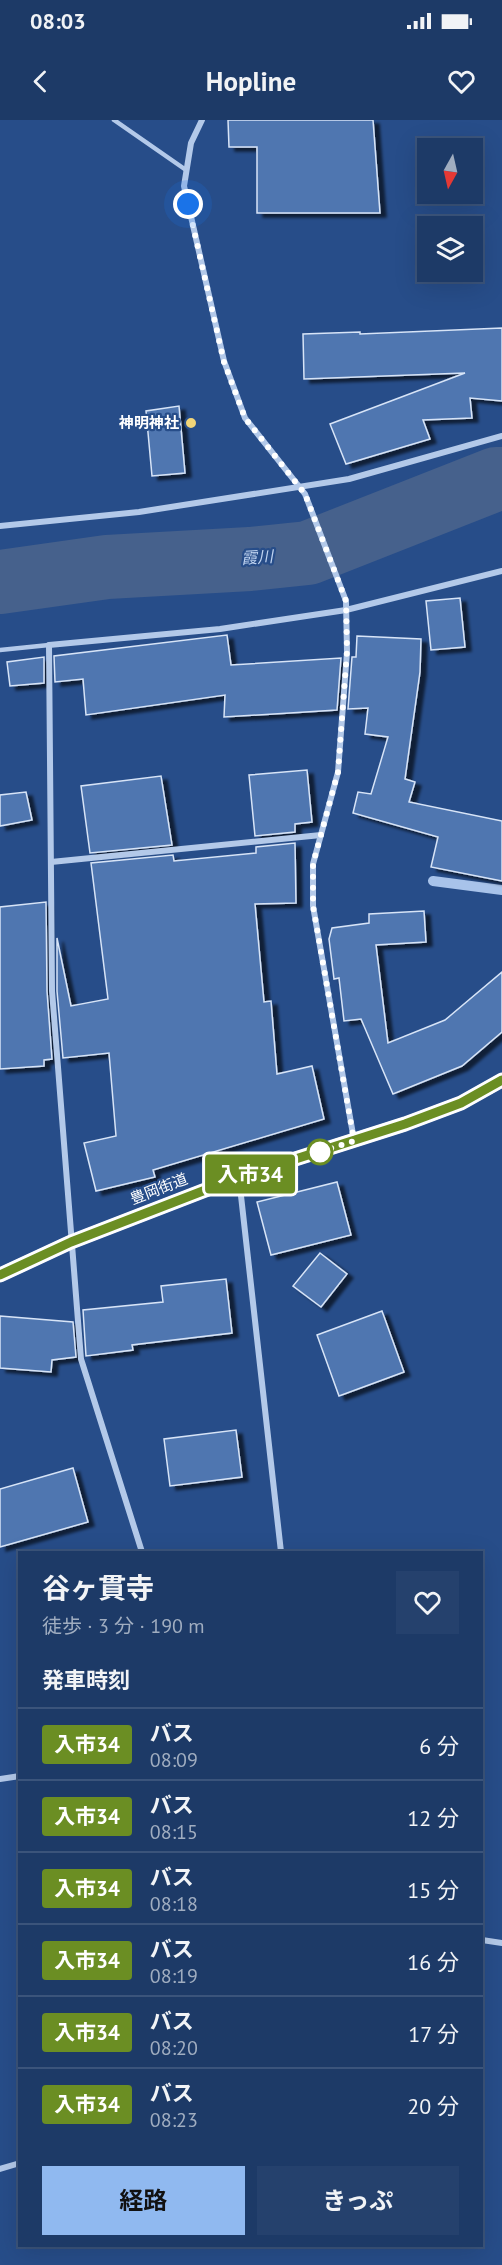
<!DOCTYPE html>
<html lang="ja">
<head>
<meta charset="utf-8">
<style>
	:root { --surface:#1d3a67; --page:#25416d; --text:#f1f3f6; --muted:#a0adc0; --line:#3b547b; --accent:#90b9f0 }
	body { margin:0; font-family:"PT Sans","Noto Sans JP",sans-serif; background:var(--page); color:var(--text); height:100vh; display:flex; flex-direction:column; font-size:22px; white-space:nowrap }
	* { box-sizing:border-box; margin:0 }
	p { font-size:20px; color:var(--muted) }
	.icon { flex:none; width:33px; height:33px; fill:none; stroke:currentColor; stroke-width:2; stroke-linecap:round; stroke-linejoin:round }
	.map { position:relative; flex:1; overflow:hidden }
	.drawer { position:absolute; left:18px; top:1431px; width:465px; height:696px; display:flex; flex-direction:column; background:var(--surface); border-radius:0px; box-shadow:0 6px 24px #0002,0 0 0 2px var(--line) }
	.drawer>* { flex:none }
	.badge { padding:0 12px; border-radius:4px; font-size:21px; line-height:39px }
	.needle { width:39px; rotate:188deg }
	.fabs { position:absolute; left:417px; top:18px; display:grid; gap:12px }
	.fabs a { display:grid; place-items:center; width:66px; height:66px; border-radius:0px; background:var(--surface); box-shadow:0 6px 24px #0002,0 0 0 2px var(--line); font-size:30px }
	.you { position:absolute; width:30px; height:30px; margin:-15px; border:4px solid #fff; border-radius:50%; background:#1a73e8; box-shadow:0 0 0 9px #1a73e833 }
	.map>.badge { position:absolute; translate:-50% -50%; box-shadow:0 0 0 3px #fff }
	h2 { padding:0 24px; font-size:22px; line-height:54px }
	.round { display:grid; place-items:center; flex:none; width:63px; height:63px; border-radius:0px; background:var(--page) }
	.summary { display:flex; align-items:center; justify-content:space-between; height:102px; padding:0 24px }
	h1 { font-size:28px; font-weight:700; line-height:45px }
	.cta { display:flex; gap:12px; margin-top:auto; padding:12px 24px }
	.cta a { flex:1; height:69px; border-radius:0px; background:var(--accent); color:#111; font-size:24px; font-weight:700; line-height:69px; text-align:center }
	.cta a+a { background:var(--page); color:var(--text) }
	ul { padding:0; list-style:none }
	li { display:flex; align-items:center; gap:18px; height:72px; padding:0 24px; border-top:2px solid var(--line) }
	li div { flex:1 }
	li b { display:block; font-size:22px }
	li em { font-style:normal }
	li .badge { min-width:66px; font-weight:700; text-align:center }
	.status { display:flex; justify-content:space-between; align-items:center; height:42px; padding:0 30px; background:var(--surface); direction:ltr }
	.status svg { height:16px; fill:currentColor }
	header { display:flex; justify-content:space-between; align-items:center; height:78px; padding:0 24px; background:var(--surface); font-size:27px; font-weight:700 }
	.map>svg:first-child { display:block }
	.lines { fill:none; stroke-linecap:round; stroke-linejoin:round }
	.stream { stroke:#a8c3ea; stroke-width:10 }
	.river { stroke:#46618c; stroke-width:64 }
	.building { fill:#4f76b0; stroke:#d7e4f7; stroke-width:1.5; filter:url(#shadow) }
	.lane { stroke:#b3c9e9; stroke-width:4.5 }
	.street { stroke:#b3c9e9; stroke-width:6 }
	.primary { stroke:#f6f9fe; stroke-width:15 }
	.line-casing { stroke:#fff; stroke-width:14 }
	.line { stroke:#6b8e23; stroke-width:9 }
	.walk { stroke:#fff; stroke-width:6; stroke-dasharray:0 10.8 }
	.poi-dot { fill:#f2d578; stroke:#274d89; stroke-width:2 }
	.stop-dot { fill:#fff; stroke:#6b8e23; stroke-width:3 }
	.labels { text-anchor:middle; stroke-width:4.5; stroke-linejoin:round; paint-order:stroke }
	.poi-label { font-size:15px; font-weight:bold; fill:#fff; stroke:#274d89; text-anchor:end }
	.street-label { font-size:15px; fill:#fff; stroke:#274d89 }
	.water-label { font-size:16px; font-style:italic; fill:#bfd3f0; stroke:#274d89 }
</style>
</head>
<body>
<div class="status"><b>08:03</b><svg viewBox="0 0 49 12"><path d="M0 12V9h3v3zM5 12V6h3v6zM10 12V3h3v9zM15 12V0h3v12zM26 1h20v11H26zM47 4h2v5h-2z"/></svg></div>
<header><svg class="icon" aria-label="back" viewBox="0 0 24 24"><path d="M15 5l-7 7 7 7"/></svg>Hopline<svg class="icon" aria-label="heart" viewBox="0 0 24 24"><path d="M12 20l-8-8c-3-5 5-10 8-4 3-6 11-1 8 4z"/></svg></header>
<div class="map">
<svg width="502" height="2145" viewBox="0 0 502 2145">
	<defs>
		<filter id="shadow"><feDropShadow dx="6" dy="4" stdDeviation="1.5" flood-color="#0009"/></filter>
	</defs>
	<rect width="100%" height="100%" fill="#274d89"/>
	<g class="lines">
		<polyline class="stream" points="433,761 502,770"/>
		<polyline class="river" points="0,462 107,447 250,439 308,433 496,359 502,359"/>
	</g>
	<g class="building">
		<polygon points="228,0 373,0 380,93 257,93 257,27 229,27"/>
		<polygon points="502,208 502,281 470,278 472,298 423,300 430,319 346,344 330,304 465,253 304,259 303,214 360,212 360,214"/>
		<polygon points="179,286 185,353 152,356 146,291"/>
		<polygon points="460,478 465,527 431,530 426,481"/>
		<polygon points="227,515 231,545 341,538 337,590 224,597 225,575 86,595 83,559 55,562 54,536"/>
		<polygon points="357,516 421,519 420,552 405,659 415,662 409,682 502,701 502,761 431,747 438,717 353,693 358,672 371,674 388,617 365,614 368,588 348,589 352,537 356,537"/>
		<polygon points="44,537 44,563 10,566 7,542"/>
		<polygon points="307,650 312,702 295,704 295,712 255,716 249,655"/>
		<polygon points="161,656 172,725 90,733 81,666"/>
		<polygon points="26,672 32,700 0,706 0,675"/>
		<polygon points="295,723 296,783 255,784 264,882 271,881 277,954 312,946 324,999 153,1050 155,1057 96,1071 84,1023 116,1016 109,933 63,938 57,871 57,818 71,886 108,879 91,743 173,735 174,741 256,733 256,727"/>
		<polygon points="46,782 47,871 52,939 44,940 44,946 0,949 0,787"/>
		<polygon points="424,791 426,822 376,825 388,923 445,900 502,852 502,912 462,946 393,974 361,899 344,901 339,858 334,859 329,819 332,808 369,803 369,794"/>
		<polygon points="337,1062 351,1115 271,1135 257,1082"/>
		<polygon points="320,1133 347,1154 321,1187 293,1166"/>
		<polygon points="226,1159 232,1213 132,1225 133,1230 86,1236 83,1190 163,1182 161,1166"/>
		<polygon points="382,1191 404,1252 339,1276 317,1215"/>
		<polygon points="0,1196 73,1202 76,1237 52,1240 51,1252 0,1248"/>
		<polygon points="236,1310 242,1357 170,1366 164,1319"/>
		<polygon points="73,1348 88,1402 0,1427 0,1369"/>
	</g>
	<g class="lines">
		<g class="lane">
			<polyline points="114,0 186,50"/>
			<polyline points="0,530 49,525"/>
		</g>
		<g class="street">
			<polyline points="202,0 191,23 184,66 224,241 245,298 305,374 346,481 347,532 338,652 313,744 313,786 354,1020"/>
			<polyline points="0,406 139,392 349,359 502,316"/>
			<polyline points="51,742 321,715"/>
			<polyline points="239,1058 281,1432"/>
			<polyline points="142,1432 81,1239 52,871 49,525 220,509 346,490 502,451"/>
			<polyline points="0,1659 20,1656"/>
			<polyline points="482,1820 502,1823"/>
			<polyline points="0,2049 20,2043"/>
		</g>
		<polyline class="primary" points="0,1155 71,1122 239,1057 405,1004 461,983 502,960"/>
	</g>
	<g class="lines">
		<defs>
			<polyline id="line" points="0,1155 71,1122 239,1057 405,1004 461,983 502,960"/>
		</defs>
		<use href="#line" class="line-casing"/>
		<use href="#line" class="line"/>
		<polyline class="walk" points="188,84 224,242 245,298 305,374 346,481 347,531 338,652 313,744 313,786 354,1021 316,1033 320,1032"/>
	</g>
	<circle class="poi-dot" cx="191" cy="303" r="6"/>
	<circle class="stop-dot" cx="320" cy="1032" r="12"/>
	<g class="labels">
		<g class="poi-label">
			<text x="179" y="308">神明神社</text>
		</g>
		<g class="street-label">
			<text transform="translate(159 1069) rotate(-21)" y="5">豊岡街道</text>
		</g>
		<g class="water-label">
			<text transform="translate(257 437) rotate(-4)" y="6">霞川</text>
		</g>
	</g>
</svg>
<div class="fabs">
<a><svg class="needle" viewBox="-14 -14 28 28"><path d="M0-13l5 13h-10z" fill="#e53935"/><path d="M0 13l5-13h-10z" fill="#a0adc0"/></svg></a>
<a><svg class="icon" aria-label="layers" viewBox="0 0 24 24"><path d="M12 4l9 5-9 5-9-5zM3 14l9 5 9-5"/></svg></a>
</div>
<div class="you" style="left:188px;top:84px"></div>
<b class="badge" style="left:250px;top:1054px;background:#6b8e23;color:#fff">入市34</b>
<section class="drawer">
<div class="summary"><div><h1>谷ヶ貫寺</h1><p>徒歩 · 3 分 · 190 m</p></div><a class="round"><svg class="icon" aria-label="heart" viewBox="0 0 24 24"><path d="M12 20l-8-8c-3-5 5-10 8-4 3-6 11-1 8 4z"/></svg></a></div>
<h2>発車時刻</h2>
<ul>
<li><span class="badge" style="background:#6b8e23;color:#fff">入市34</span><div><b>バス</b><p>08:09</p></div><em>6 分</em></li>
<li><span class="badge" style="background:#6b8e23;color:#fff">入市34</span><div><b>バス</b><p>08:15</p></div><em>12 分</em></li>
<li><span class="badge" style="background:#6b8e23;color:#fff">入市34</span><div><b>バス</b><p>08:18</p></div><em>15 分</em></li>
<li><span class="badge" style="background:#6b8e23;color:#fff">入市34</span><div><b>バス</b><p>08:19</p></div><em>16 分</em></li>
<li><span class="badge" style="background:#6b8e23;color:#fff">入市34</span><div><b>バス</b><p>08:20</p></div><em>17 分</em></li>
<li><span class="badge" style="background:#6b8e23;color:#fff">入市34</span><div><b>バス</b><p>08:23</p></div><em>20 分</em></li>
</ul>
<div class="cta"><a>経路</a><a>きっぷ</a></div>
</section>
</div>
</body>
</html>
